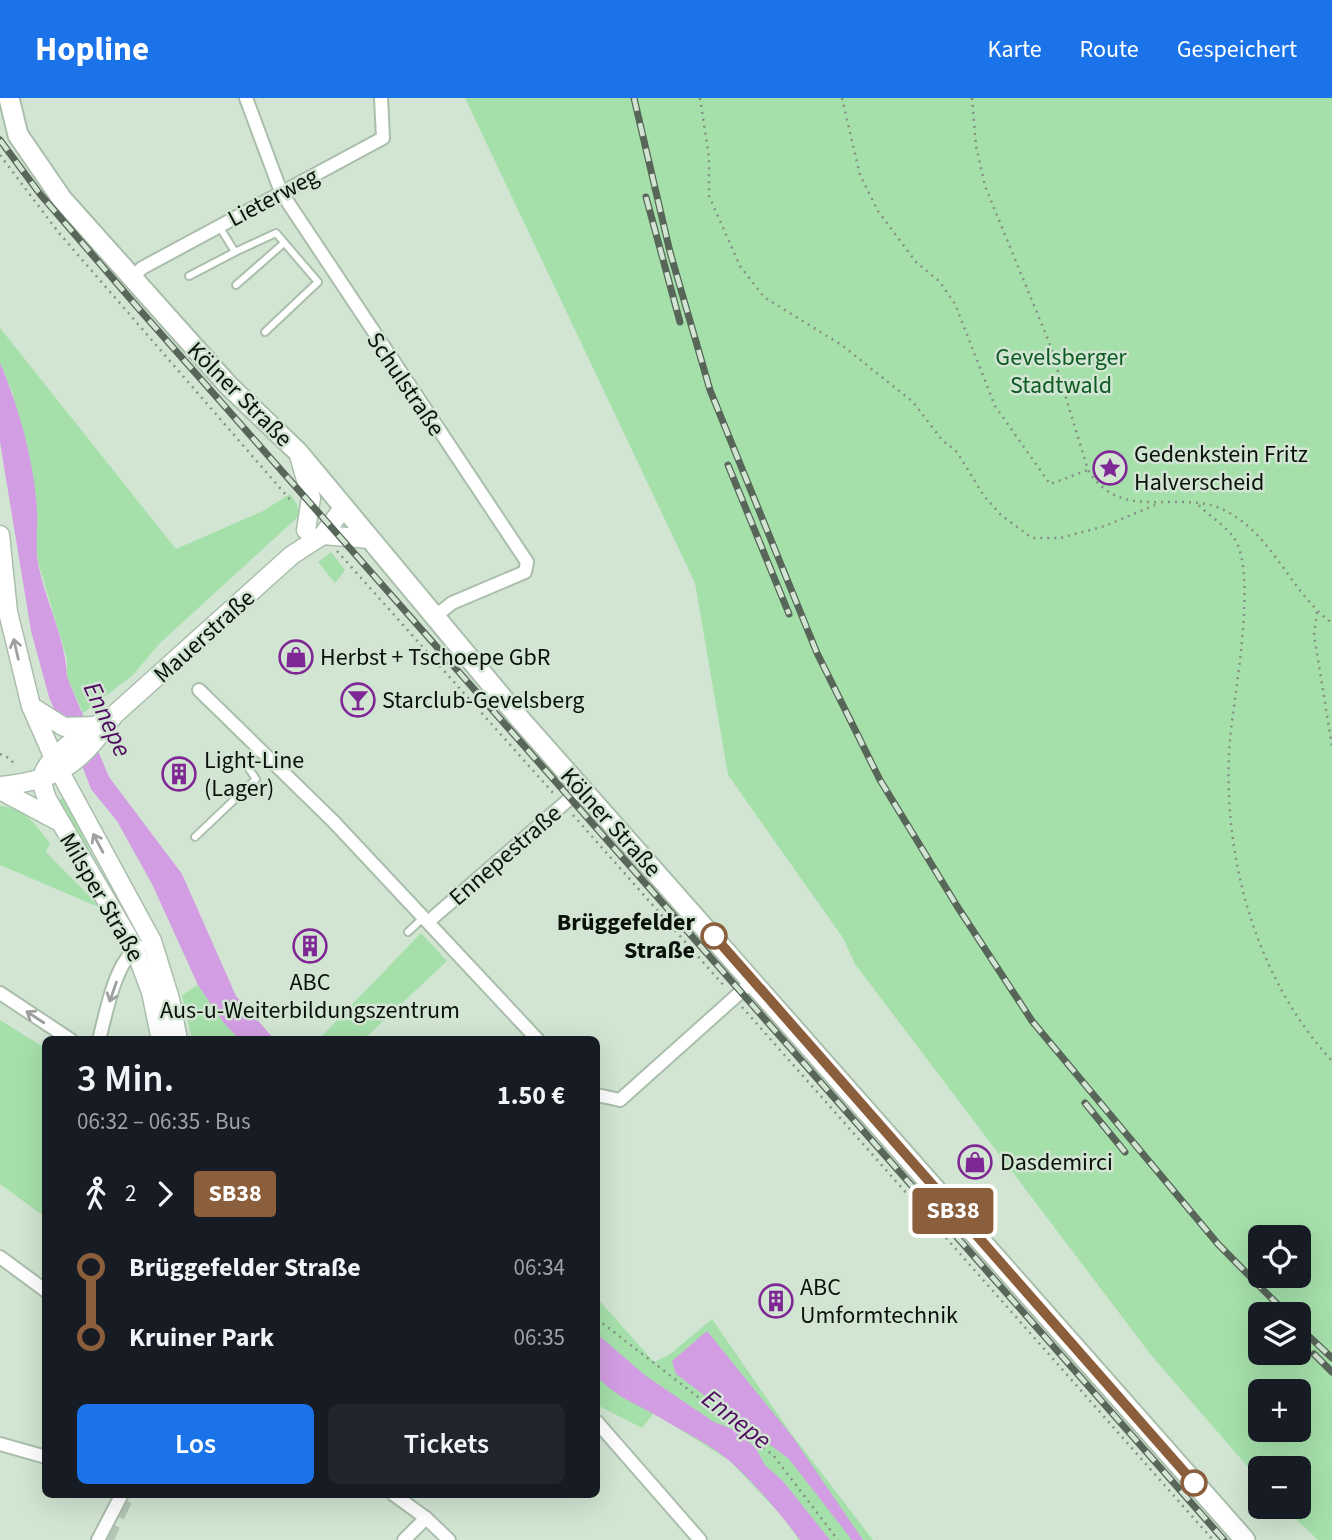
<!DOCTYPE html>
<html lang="de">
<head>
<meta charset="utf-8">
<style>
	:root { --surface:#171b24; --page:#20242c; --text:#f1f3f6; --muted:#9ea1a6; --accent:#1a73e8 }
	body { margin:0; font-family:"Source Sans 3",sans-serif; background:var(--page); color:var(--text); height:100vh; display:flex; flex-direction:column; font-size:26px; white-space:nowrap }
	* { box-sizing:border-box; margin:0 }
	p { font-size:23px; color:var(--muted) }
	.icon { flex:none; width:38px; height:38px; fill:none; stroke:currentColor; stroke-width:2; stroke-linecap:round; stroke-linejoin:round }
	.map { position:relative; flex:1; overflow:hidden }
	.sheet { position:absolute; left:42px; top:938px; width:558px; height:462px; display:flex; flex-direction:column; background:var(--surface); border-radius:10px; box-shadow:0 7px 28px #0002 }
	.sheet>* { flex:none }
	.badge { padding:0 14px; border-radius:5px; font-size:24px; line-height:46px }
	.buttons { position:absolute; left:1248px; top:1127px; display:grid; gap:14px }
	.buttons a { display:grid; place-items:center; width:63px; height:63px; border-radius:10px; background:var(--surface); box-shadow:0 7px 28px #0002; font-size:35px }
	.map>.badge { position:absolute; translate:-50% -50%; box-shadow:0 0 0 4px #fff }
	.legs { display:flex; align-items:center; gap:10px; height:77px; padding:0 35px; font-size:23px }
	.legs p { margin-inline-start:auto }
	.overview { display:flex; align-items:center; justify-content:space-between; height:119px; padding:0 35px }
	h1 { font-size:38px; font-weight:600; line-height:52px }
	.action { display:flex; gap:14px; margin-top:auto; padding:14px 35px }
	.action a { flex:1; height:80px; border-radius:10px; background:var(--accent); color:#fff; font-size:28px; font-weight:600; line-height:80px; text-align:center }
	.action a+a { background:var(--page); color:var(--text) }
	ul { padding:0 35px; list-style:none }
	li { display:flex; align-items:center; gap:24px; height:70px; font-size:26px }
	li i { display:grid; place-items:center; width:10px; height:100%; margin:0 9px; background:currentColor }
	li i::after { content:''; width:18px; height:18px; margin:-9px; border:5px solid; border-radius:50%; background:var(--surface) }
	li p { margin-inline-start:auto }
	li:first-child i { background:linear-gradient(#0000 50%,currentColor 0) }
	li:last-child i { background:linear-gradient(currentColor 50%,#0000 0) }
	header { display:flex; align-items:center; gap:42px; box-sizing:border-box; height:98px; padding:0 35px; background:var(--accent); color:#fff }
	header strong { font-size:33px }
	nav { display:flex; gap:38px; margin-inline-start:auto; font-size:24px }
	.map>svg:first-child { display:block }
	.green { fill:#a5e0ab; fill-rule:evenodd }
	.water { fill:#d29de2 }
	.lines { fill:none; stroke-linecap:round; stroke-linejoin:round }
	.secondary-tunnel { stroke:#b3c5b4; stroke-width:18; stroke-dasharray:18 9; stroke-linecap:butt }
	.service-casing { stroke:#aabeac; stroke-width:10 }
	.minor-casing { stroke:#aabeac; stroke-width:16 }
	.secondary-casing { stroke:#aabeac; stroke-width:21 }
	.primary-casing { stroke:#aabeac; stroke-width:23 }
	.path { stroke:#839284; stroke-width:2.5; stroke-dasharray:2 5; stroke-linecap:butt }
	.service { stroke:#fff; stroke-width:6 }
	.minor { stroke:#fff; stroke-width:12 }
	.secondary { stroke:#fff; stroke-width:18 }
	.primary { stroke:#fff; stroke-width:19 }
	.rail-casing { stroke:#586559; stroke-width:7 }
	.rail { stroke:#d1e5d2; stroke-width:4.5; stroke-dasharray:13; stroke-linecap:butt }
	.oneway { stroke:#9da09e }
	.line-1-casing { stroke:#fff; stroke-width:16 }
	.line-1 { stroke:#8b5e3c; stroke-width:10 }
	.stop-1-dot { fill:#fff; stroke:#8b5e3c; stroke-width:3.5 }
	.labels { text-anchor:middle; stroke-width:5; stroke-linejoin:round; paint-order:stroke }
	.street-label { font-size:24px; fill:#0b120c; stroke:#d1e5d2 }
	.park-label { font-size:24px; fill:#0c5b22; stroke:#d1e5d2 }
	.poi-label { font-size:24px; fill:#0b120c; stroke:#d1e5d2; text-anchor:start }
	.stop-label { font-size:24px; font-weight:bold; fill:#0b120c; stroke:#d1e5d2; text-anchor:end }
	.water-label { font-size:26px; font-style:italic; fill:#4f0a60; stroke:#d1e5d2 }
</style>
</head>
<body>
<header>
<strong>Hopline</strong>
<nav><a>Karte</a><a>Route</a><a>Gespeichert</a></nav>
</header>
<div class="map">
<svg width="1332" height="1442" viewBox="0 0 1332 1442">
	<rect width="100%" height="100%" fill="#d1e5d2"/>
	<g class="green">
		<path d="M465,0H1332V1442H1318L1283,1409H1298V1370H1260V1383L1151,1257L855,866L843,840L728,677L695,485ZM1298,1139V1178H1260V1139ZM1260,1216H1298V1255H1260ZM1298,1293V1332H1260V1293Z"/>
		<polygon points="0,230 176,451 263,413 290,396 297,406 299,418 160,545 133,577 83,615 67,579 67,561 38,464 13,296 0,265"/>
		<polygon points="331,454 345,472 335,485 318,464"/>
		<polygon points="64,700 103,778 142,839 138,841 55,704"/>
		<path d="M0,708C25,709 36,728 50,745L46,754L101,810L0,767Z"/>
		<polygon points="421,835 447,863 364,941 319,941"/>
		<polygon points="198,887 223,924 239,941 192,941 182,897"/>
		<polygon points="0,922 45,950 45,1119 0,1086"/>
		<polygon points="597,1200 654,1264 669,1257 712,1221 790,1334 873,1442 799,1442 783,1419 730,1363 654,1315 642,1330 597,1307"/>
	</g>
	<g class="water">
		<path d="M0,265C19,309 34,363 37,411C38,429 35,447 38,465C45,503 66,540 67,579L109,679L182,776L236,898L274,941H239L223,924L198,887L152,786L117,723L91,691L64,620L55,613L49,599L31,533L0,344Z"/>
		<polygon points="707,1233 792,1338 863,1442 852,1442 789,1361 676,1276 672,1263"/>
		<path d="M597,1236L646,1278L714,1324L735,1332L755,1349L765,1367L783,1383L830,1442H800C780,1415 757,1388 732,1365C713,1348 686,1335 664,1322C640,1307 616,1300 597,1278Z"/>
	</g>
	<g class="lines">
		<polyline class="secondary-tunnel" points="104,1442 126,1396"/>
		<defs>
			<g id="service">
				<polyline points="219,128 235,154 276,135 318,184 265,234"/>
				<polyline points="189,178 235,154"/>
				<polyline points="236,187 284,145"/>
				<polyline points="195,739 256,681 245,665 259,650"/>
				<polyline points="408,834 424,819"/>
			</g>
			<g id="minor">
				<polyline points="246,0 281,94 527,464 525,474 452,505 433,520"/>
				<polyline points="131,181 142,170 383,40 381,0"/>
				<polyline points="199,592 334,724 538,942"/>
				<polyline points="428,824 582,690"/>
				<polyline points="0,895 71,942"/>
				<path d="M99,942C106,916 115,862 139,849"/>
				<polyline points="597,997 620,1002 753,883"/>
				<polyline points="0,1159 46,1193"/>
				<polyline points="597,1324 700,1442"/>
				<polyline points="0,1346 46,1359"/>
				<polyline points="393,1396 426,1420 449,1442"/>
				<polyline points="98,1442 122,1396"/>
				<polyline points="404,1442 426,1420"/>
			</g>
			<g id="secondary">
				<polyline points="299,357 311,400 306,432"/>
				<polyline points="0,437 8,514 31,608 60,674 152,843 170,901 178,942"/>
				<polyline points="323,437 370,441"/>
				<polyline points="31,608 64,629 95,628"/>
				<path d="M0,688C56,683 81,666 112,620"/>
				<polyline points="0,692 58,723"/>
				<path d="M161,942L151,894L135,851L47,701C44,693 40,683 44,674C53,653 94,628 114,617L292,457L323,437L344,409"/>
			</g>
			<polyline id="primary" points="9,0 18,37 62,101 229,288 298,354 520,621 1245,1442"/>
		</defs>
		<use href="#service" class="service-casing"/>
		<use href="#minor" class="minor-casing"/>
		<use href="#secondary" class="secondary-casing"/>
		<use href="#primary" class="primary-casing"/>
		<g class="path">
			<polyline points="700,0 709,59 709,98 740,168 764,199 843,248 913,304 942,342 957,354 984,398 1001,417 1032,440 1060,440 1105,428 1155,407"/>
			<polyline points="842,0 860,77 878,113 916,164 940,184 955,206 995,308 1050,386 1088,372"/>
			<path d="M972,0L976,48L985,88L1049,244L1088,372C1121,427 1181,389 1226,413C1274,438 1290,494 1332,525"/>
			<polyline points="0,57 59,135 293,405"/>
			<path d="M1199,407C1209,418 1226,428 1234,440C1258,475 1234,597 1230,641C1221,754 1254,878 1332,963"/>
			<polyline points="337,453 554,696"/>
			<polyline points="1317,514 1314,537 1332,648"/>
			<polyline points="0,656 11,661 15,669"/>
			<polyline points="573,717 726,890"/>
			<polyline points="742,909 1213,1442"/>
			<polyline points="597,1221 773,1357 838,1442"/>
		</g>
		<use href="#service" class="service"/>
		<use href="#minor" class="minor"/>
		<use href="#secondary" class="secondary"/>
		<use href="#primary" class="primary"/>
		<defs>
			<g id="rail">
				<polyline points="634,0 670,154 710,292 817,555 880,682 957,808 1032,923 1218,1146 1287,1216"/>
				<polyline points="0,42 40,96 139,211 1224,1442"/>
				<polyline points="646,99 680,224"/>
				<polyline points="728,367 789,516"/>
				<polyline points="1085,1005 1125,1054"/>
				<polyline points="1298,1228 1332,1260"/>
				<polyline points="1314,1256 1332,1274"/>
			</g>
		</defs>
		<use href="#rail" class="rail-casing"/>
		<use href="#rail" class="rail"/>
	</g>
	<defs><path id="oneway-shaft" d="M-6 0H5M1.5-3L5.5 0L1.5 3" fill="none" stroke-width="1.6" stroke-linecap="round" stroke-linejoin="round" transform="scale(1.75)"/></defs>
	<g class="oneway">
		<use href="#oneway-shaft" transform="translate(16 551) rotate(-103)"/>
		<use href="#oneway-shaft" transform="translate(98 745) rotate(-118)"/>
		<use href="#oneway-shaft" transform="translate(113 894) rotate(109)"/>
		<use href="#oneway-shaft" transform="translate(35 919) rotate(-147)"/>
	</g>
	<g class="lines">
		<defs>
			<polyline id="line-1" points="714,838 1194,1385"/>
		</defs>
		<use href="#line-1" class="line-1-casing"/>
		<use href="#line-1" class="line-1"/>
	</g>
	<defs>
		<symbol id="sight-ring" viewBox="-11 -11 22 22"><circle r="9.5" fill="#d1e5d2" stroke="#7f2795" stroke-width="1.5"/><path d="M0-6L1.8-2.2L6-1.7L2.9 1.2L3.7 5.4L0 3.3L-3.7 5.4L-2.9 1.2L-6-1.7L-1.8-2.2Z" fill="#7f2795"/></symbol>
		<symbol id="shop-ring" viewBox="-11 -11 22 22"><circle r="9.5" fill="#d1e5d2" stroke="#7f2795" stroke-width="1.5"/><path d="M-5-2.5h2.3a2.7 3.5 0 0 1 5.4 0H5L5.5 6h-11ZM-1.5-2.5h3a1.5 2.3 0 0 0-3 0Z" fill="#7f2795"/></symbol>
		<symbol id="bar-ring" viewBox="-11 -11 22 22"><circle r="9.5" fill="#d1e5d2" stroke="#7f2795" stroke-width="1.5"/><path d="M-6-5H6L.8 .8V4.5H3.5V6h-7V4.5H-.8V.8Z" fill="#7f2795"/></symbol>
		<symbol id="building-ring" viewBox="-11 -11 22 22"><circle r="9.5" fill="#d1e5d2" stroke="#7f2795" stroke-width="1.5"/><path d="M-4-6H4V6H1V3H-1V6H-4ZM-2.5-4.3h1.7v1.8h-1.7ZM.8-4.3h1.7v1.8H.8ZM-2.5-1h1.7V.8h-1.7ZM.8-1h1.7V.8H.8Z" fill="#7f2795"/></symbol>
	</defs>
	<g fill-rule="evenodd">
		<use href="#sight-ring" x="1091" y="351" width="38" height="38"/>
		<use href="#shop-ring" x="277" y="540" width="38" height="38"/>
		<use href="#bar-ring" x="339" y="583" width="38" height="38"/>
		<use href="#building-ring" x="160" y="657" width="38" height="38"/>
		<use href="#building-ring" x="291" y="829" width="38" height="38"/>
		<use href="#shop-ring" x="956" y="1045" width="38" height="38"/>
		<use href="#building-ring" x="757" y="1184" width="38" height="38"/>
	</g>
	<g class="stop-1-dot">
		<circle cx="714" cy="838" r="12"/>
		<circle cx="1194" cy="1385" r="12"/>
	</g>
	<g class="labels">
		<g class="street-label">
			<text transform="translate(273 99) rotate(-28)" y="8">Lieterweg</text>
			<text transform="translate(406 286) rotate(56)" y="8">Schulstraße</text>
			<text transform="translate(240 296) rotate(45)" y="8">Kölner Straße</text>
			<text transform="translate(204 538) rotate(-42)" y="8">Mauerstraße</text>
			<text transform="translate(611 724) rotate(48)" y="8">Kölner Straße</text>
			<text transform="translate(505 757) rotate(-41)" y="8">Ennepestraße</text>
			<text transform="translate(102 799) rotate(60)" y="8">Milsper Straße</text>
		</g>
		<g class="park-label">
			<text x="1061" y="267">Gevelsberger<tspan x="1061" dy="28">Stadtwald</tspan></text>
		</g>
		<g class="poi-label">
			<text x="1134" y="364">Gedenkstein Fritz<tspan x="1134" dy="28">Halverscheid</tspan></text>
			<text x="320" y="567">Herbst + Tschoepe GbR</text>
			<text x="382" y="610">Starclub-Gevelsberg</text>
			<text x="204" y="670">Light-Line<tspan x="204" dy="28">(Lager)</tspan></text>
			<text x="310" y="892" text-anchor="middle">ABC<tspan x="310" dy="28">Aus-u-Weiterbildungszentrum</tspan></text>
			<text x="1000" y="1072">Dasdemirci</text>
			<text x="800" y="1197">ABC<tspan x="800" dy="28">Umformtechnik</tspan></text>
		</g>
		<g class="stop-label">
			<text x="695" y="832">Brüggefelder<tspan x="695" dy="28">Straße</tspan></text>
		</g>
		<g class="water-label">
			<text transform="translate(108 621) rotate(65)" y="9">Ennepe</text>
			<text transform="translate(737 1321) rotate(38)" y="9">Ennepe</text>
		</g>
	</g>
</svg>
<div class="buttons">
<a><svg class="icon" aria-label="locate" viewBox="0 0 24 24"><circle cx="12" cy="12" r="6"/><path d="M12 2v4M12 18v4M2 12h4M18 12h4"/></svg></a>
<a><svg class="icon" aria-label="layers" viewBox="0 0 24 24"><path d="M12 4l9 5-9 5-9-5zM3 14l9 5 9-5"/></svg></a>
<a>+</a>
<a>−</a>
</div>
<b class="badge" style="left:953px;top:1113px;background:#8b5e3c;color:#fff">SB38</b>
<section class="sheet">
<div class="overview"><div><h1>3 Min.</h1><p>06:32 – 06:35 · Bus</p></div><b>1.50 €</b></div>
<div class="legs"><svg class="icon" aria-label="walk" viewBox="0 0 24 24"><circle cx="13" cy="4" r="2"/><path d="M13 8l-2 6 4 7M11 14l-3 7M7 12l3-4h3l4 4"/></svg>2<svg class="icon" aria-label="forward" viewBox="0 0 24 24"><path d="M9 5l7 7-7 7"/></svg><b class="badge" style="background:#8b5e3c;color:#fff">SB38</b></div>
<ul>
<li><i style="color:#8b5e3c"></i><b>Brüggefelder Straße</b><p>06:34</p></li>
<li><i style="color:#8b5e3c"></i><b>Kruiner Park</b><p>06:35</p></li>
</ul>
<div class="action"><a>Los</a><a>Tickets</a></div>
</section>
</div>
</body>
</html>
